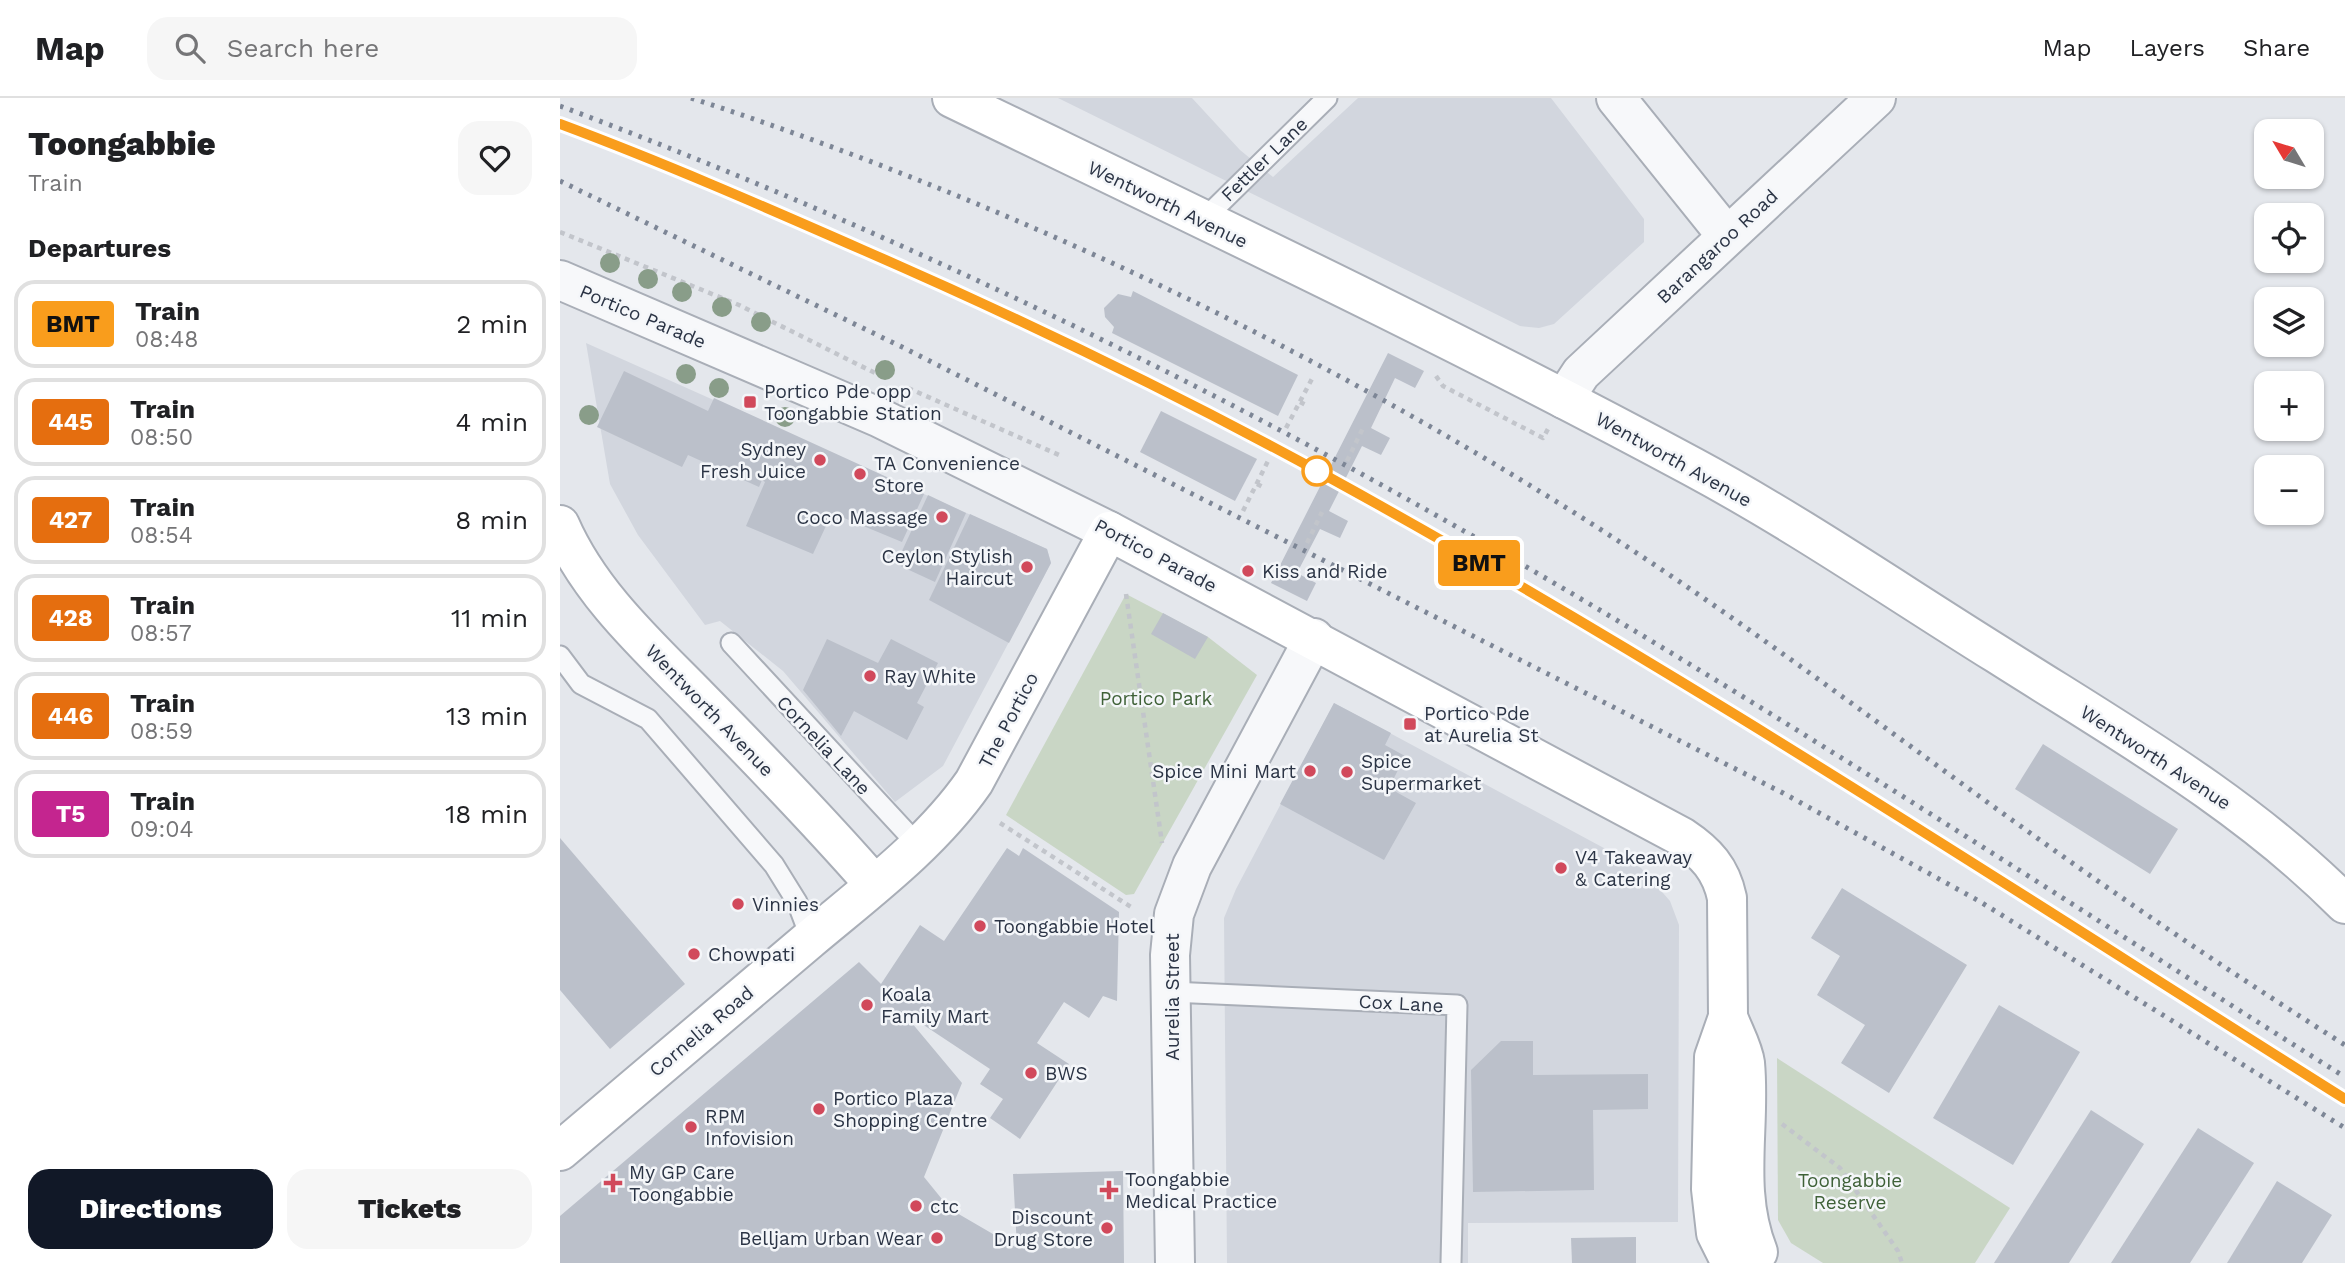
<!DOCTYPE html>
<html lang="en">
<head>
<meta charset="utf-8">
<style>
	:root { --surface:#fff; --page:#f6f6f6; --text:#202124; --muted:#757577; --line:#e0e0e0; --accent:#111827 }
	body { margin:0; font-family:"Work Sans",sans-serif; background:var(--page); color:var(--text); height:100vh; display:flex; flex-direction:column; font-size:26px; white-space:nowrap }
	* { box-sizing:border-box; margin:0 }
	p { font-size:23px; color:var(--muted) }
	.icon { flex:none; width:38px; height:38px; fill:none; stroke:currentColor; stroke-width:2; stroke-linecap:round; stroke-linejoin:round }
	.map { position:relative; flex:1; overflow:hidden }
	.drawer { display:flex; flex-direction:column; background:var(--surface); width:560px }
	.drawer>* { flex:none }
	.badge { padding:0 14px; border-radius:5px; font-size:24px; line-height:46px }
	.needle { width:46px; rotate:308deg }
	.buttons { position:absolute; left:1694px; top:21px; display:grid; gap:14px }
	.buttons a { display:grid; place-items:center; width:70px; height:70px; border-radius:14px; background:var(--surface); box-shadow:0 2px 5px #0004; font-size:35px }
	.map>.badge { position:absolute; translate:-50% -50%; box-shadow:0 0 0 4px #fff }
	h2 { padding:0 28px; font-size:26px; line-height:63px }
	.round { display:grid; place-items:center; flex:none; width:74px; height:74px; border-radius:21px; background:var(--page) }
	.overview { display:flex; align-items:center; justify-content:space-between; height:119px; padding:0 28px }
	h1 { font-size:33px; font-weight:800; line-height:52px }
	.button { display:flex; gap:14px; margin-top:auto; padding:14px 28px }
	.button a { flex:1; height:80px; border-radius:21px; background:var(--accent); color:#fff; font-size:28px; font-weight:800; line-height:80px; text-align:center }
	.button a+a { background:var(--page); color:var(--text) }
	ul { padding:0; list-style:none }
	li { display:flex; align-items:center; gap:21px; height:88px; margin:0 14px 10px; padding:0 14px; border:4px solid var(--line); border-radius:21px }
	li div { flex:1 }
	li b { display:block; font-size:26px }
	li em { font-style:normal }
	li .badge { min-width:77px; font-weight:700; text-align:center }
	header { display:flex; align-items:center; gap:42px; box-sizing:border-box; height:98px; padding:0 35px; background:var(--surface); border-bottom:2px solid var(--line) }
	header strong { font-size:33px }
	nav { display:flex; gap:38px; margin-inline-start:auto; font-size:24px }
	.search { width:490px; height:63px; background:var(--page); display:flex; align-items:center; gap:18px; box-sizing:border-box; padding:0 24px; border-radius:21px; color:var(--muted); font-size:26px }
	main { display:flex; flex:1; min-height:0 }
	.map>svg:first-child { display:block }
	.built { fill:#d2d6de }
	.green { fill:#c9d6c5 }
	.building { fill:#bbc0ca }
	.lines { fill:none; stroke-linecap:round; stroke-linejoin:round }
	.service-casing { stroke:#a9aeb7; stroke-width:23 }
	.minor-casing { stroke:#a9aeb7; stroke-width:42 }
	.tertiary-casing { stroke:#a9aeb7; stroke-width:42 }
	.secondary-casing { stroke:#a9aeb7; stroke-width:42 }
	.path { stroke:#c2c5cb; stroke-width:4.5; stroke-dasharray:5 5; stroke-linecap:butt }
	.service { stroke:#f7f8fa; stroke-width:19 }
	.minor { stroke:#f7f8fa; stroke-width:38 }
	.tertiary { stroke:#f7f8fa; stroke-width:38 }
	.secondary { stroke:#fff; stroke-width:38 }
	.rail { stroke:#7d8696; stroke-width:5; stroke-dasharray:3.5 7; stroke-linecap:butt }
	.tree { fill:#899d89 }
	.line-casing { stroke:#fff; stroke-width:16 }
	.line { stroke:#f99d1c; stroke-width:10 }
	.poi-dot { fill:#d1495b; stroke:#f4f6f9; stroke-width:2.5 }
	.stop-dot { fill:#fff; stroke:#f99d1c; stroke-width:3.5 }
	.labels { text-anchor:middle; stroke-width:5; stroke-linejoin:round; paint-order:stroke }
	.street-label { font-size:19px; fill:#2b3445; stroke:#f4f6f9 }
	.poi-label { font-size:19px; fill:#2b3445; stroke:#f4f6f9; text-anchor:start }
	.park-label { font-size:19px; fill:#3f6138; stroke:#f4f6f9 }
</style>
</head>
<body>
<header>
<strong>Map</strong>
<div class="search"><svg class="icon" aria-label="search" viewBox="0 0 24 24"><circle cx="10" cy="10" r="6"/><path d="M15 15l6 6"/></svg>Search here</div>
<nav><a>Map</a><a>Layers</a><a>Share</a></nav>
</header>
<main>
<section class="drawer">
<div class="overview"><div><h1>Toongabbie</h1><p>Train</p></div><a class="round"><svg class="icon" aria-label="heart" viewBox="0 0 24 24"><path d="M12 20l-8-8c-3-5 5-10 8-4 3-6 11-1 8 4z"/></svg></a></div>
<h2>Departures</h2>
<ul>
<li><span class="badge" style="background:#f99d1c;color:#111">BMT</span><div><b>Train</b><p>08:48</p></div><em>2 min</em></li>
<li><span class="badge" style="background:#e56e0f;color:#fff">445</span><div><b>Train</b><p>08:50</p></div><em>4 min</em></li>
<li><span class="badge" style="background:#e56e0f;color:#fff">427</span><div><b>Train</b><p>08:54</p></div><em>8 min</em></li>
<li><span class="badge" style="background:#e56e0f;color:#fff">428</span><div><b>Train</b><p>08:57</p></div><em>11 min</em></li>
<li><span class="badge" style="background:#e56e0f;color:#fff">446</span><div><b>Train</b><p>08:59</p></div><em>13 min</em></li>
<li><span class="badge" style="background:#c4258f;color:#fff">T5</span><div><b>Train</b><p>09:04</p></div><em>18 min</em></li>
</ul>
<div class="button"><a>Directions</a><a>Tickets</a></div>
</section>
<div class="map">
<svg width="1785" height="1165" viewBox="0 0 1785 1165">
	<rect width="100%" height="100%" fill="#e4e7ec"/>
	<g class="built">
		<polygon points="498,0 632,0 680,52 713,79 798,0 991,0 1084,121 1084,144 994,226 979,230 960,228"/>
		<polygon points="26,245 487,451 491,465 383,668 335,704 223,573 160,523 145,527 78,437 50,386"/>
		<polygon points="774,605 1081,770 1110,803 1119,827 1118,1124 908,1125 908,1165 667,1165 664,820 676,791"/>
	</g>
	<g class="green">
		<polygon points="566,496 648,539 697,577 574,796 566,797 446,717"/>
		<polygon points="1217,960 1450,1110 1415,1165 1263,1165 1231,1145 1218,1122"/>
	</g>
	<g class="building">
		<polygon points="573,193 738,277 718,318 552,235 554,229 545,219 544,210 558,196 571,199"/>
		<polygon points="828,255 864,273 855,290 835,280 811,330 830,340 821,357 802,348 769,413 788,423 780,440 760,431 737,475 756,485 747,503 711,485"/>
		<polygon points="64,273 148,313 154,300 364,396 342,444 272,415 253,456 186,428 205,384 202,382 199,389 128,357 122,369 37,329"/>
		<polygon points="601,313 697,361 675,403 580,354"/>
		<polygon points="368,397 406,415 375,484 336,466"/>
		<polygon points="410,416 487,451 491,465 449,545 369,502"/>
		<polygon points="603,515 648,539 635,561 591,536"/>
		<polygon points="267,541 318,565 331,541 378,565 357,605 364,609 347,642 294,613 281,638 243,592"/>
		<polygon points="774,605 831,635 825,647 845,658 829,690 856,705 824,762 720,706"/>
		<polygon points="1483,646 1618,731 1590,776 1455,691"/>
		<polygon points="0,740 125,886 50,951 0,892"/>
		<polygon points="447,750 459,758 463,750 559,814 557,903 543,898 529,920 504,904 477,945 509,966 460,1041 430,1020 443,1001 420,986 430,971 341,912 402,985 364,1079 390,1111 457,1150 453,1076 563,1073 564,1165 0,1165 0,1118 299,864 321,886 360,827 384,843"/>
		<polygon points="1282,790 1407,867 1329,995 1281,965 1305,927 1257,897 1280,858 1251,840"/>
		<polygon points="1439,907 1520,954 1453,1067 1373,1020"/>
		<polygon points="941,943 973,943 973,977 1088,976 1088,1011 1033,1012 1034,1092 913,1094 911,972"/>
		<polygon points="1531,1012 1584,1046 1509,1165 1434,1165"/>
		<polygon points="1638,1030 1694,1065 1630,1165 1551,1165"/>
		<polygon points="1717,1083 1772,1117 1742,1165 1667,1165"/>
		<polygon points="1076,1139 1076,1165 1012,1165 1011,1140"/>
	</g>
	<g class="lines">
		<defs>
			<g id="service">
				<polyline points="642,123 767,0"/>
				<polyline points="171,545 358,747"/>
				<polyline points="0,558 21,586 88,621 214,767 237,804 251,841"/>
				<polyline points="611,894 897,907 891,1165"/>
			</g>
			<g id="minor">
				<polyline points="1056,0 1167,138"/>
				<polyline points="0,182 318,319 549,433"/>
				<polyline points="615,1165 610,857 614,816 632,768 754,540"/>
			</g>
			<polyline id="tertiary" points="1004,301 1021,275 1316,0"/>
			<g id="secondary">
				<path d="M392,0C640,120 890,238 1133,369C1237,425 1336,493 1437,556C1558,633 1684,704 1785,806"/>
				<path d="M0,427C30,496 88,548 139,600C199,661 258,722 314,786"/>
				<path d="M1168,919C1173,933 1183,950 1185,965C1191,1029 1173,1092 1198,1154"/>
				<path d="M0,1053C83,982 166,912 249,842C306,794 371,746 414,684L549,433L1122,739C1146,755 1161,771 1167,800L1168,919L1154,959L1151,1091L1156,1135L1169,1161"/>
			</g>
		</defs>
		<use href="#service" class="service-casing"/>
		<use href="#minor" class="minor-casing"/>
		<use href="#tertiary" class="tertiary-casing"/>
		<use href="#secondary" class="secondary-casing"/>
		<g class="path">
			<polyline points="0,134 179,207 321,278"/>
			<polyline points="876,278 883,288 983,340 988,331"/>
			<polyline points="348,290 499,357"/>
			<polyline points="740,304 748,308"/>
			<polyline points="726,330 754,277"/>
			<polyline points="787,363 803,330"/>
			<polyline points="697,386 705,390"/>
			<polyline points="683,413 709,361"/>
			<polyline points="747,445 762,414"/>
			<polyline points="566,496 602,745"/>
			<polyline points="440,725 571,809"/>
			<polyline points="1222,1026 1280,1070 1338,1153 1342,1165"/>
		</g>
		<use href="#service" class="service"/>
		<use href="#minor" class="minor"/>
		<use href="#tertiary" class="tertiary"/>
		<use href="#secondary" class="secondary"/>
		<g class="rail">
			<path d="M131,0C429,97 717,232 984,396C1151,498 1307,618 1466,732C1570,807 1676,878 1785,947"/>
			<path d="M0,8C329,131 647,284 951,460C1233,623 1509,806 1785,979"/>
			<path d="M0,26C96,62 190,103 284,144C446,215 607,291 763,376C1113,568 1447,788 1785,1001"/>
			<polyline points="0,83 344,250 1223,695 1419,803 1785,1030"/>
		</g>
	</g>
	<g class="tree">
		<circle cx="50" cy="165" r="10"/>
		<circle cx="88" cy="181" r="10"/>
		<circle cx="122" cy="194" r="10"/>
		<circle cx="162" cy="209" r="10"/>
		<circle cx="201" cy="224" r="10"/>
		<circle cx="325" cy="272" r="10"/>
		<circle cx="126" cy="276" r="10"/>
		<circle cx="159" cy="290" r="10"/>
		<circle cx="29" cy="317" r="10"/>
		<circle cx="225" cy="319" r="10"/>
	</g>
	<g class="lines">
		<defs>
			<path id="line" d="M0,26C102,64 203,108 303,152C459,220 613,294 763,376C1113,568 1447,788 1785,1001"/>
		</defs>
		<use href="#line" class="line-casing"/>
		<use href="#line" class="line"/>
	</g>
	<g class="poi-dot">
		<rect x="183" y="297" width="14" height="14" rx="3.5"/>
		<circle cx="260" cy="362" r="7"/>
		<circle cx="300" cy="376" r="7"/>
		<circle cx="382" cy="419" r="7"/>
		<circle cx="467" cy="469" r="7"/>
		<circle cx="688" cy="473" r="7"/>
		<circle cx="310" cy="578" r="7"/>
		<rect x="843" y="619" width="14" height="14" rx="3.5"/>
		<circle cx="750" cy="673" r="7"/>
		<circle cx="787" cy="674" r="7"/>
		<circle cx="1001" cy="770" r="7"/>
		<circle cx="178" cy="806" r="7"/>
		<circle cx="420" cy="828" r="7"/>
		<circle cx="134" cy="856" r="7"/>
		<circle cx="307" cy="907" r="7"/>
		<circle cx="471" cy="975" r="7"/>
		<circle cx="259" cy="1011" r="7"/>
		<circle cx="131" cy="1029" r="7"/>
		<path d="M49.5 1074.5h7v7h7v7h-7v7h-7v-7h-7v-7h7z"/>
		<path d="M545.5 1081.5h7v7h7v7h-7v7h-7v-7h-7v-7h7z"/>
		<circle cx="356" cy="1108" r="7"/>
		<circle cx="547" cy="1130" r="7"/>
		<circle cx="377" cy="1140" r="7"/>
	</g>
	<circle class="stop-dot" cx="757" cy="373" r="14"/>
	<g class="labels">
		<g class="street-label">
			<text transform="translate(704 61) rotate(-44)" y="7">Fettler Lane</text>
			<text transform="translate(608 106) rotate(26)" y="7">Wentworth Avenue</text>
			<text transform="translate(1157 148) rotate(-43)" y="7">Barangaroo Road</text>
			<text transform="translate(83 218) rotate(23)" y="7">Portico Parade</text>
			<text transform="translate(1114 361) rotate(29)" y="7">Wentworth Avenue</text>
			<text transform="translate(596 457) rotate(28)" y="7">Portico Parade</text>
			<text transform="translate(150 612) rotate(46)" y="7">Wentworth Avenue</text>
			<text transform="translate(448 622) rotate(-62)" y="7">The Portico</text>
			<text transform="translate(264 647) rotate(47)" y="7">Cornelia Lane</text>
			<text transform="translate(1596 659) rotate(33)" y="7">Wentworth Avenue</text>
			<text transform="translate(612 899) rotate(-90)" y="7">Aurelia Street</text>
			<text transform="translate(841 905) rotate(3)" y="7">Cox Lane</text>
			<text transform="translate(141 933) rotate(-40)" y="7">Cornelia Road</text>
		</g>
		<g class="poi-label">
			<text x="204" y="300">Portico Pde opp<tspan x="204" dy="22">Toongabbie Station</tspan></text>
			<text x="246" y="358" text-anchor="end">Sydney<tspan x="246" dy="22">Fresh Juice</tspan></text>
			<text x="314" y="372">TA Convenience<tspan x="314" dy="22">Store</tspan></text>
			<text x="368" y="426" text-anchor="end">Coco Massage</text>
			<text x="453" y="465" text-anchor="end">Ceylon Stylish<tspan x="453" dy="22">Haircut</tspan></text>
			<text x="702" y="480">Kiss and Ride</text>
			<text x="324" y="585">Ray White</text>
			<text x="864" y="622">Portico Pde<tspan x="864" dy="22">at Aurelia St</tspan></text>
			<text x="801" y="670">Spice<tspan x="801" dy="22">Supermarket</tspan></text>
			<text x="736" y="680" text-anchor="end">Spice Mini Mart</text>
			<text x="1015" y="766">V4 Takeaway<tspan x="1015" dy="22">&amp; Catering</tspan></text>
			<text x="192" y="813">Vinnies</text>
			<text x="434" y="835">Toongabbie Hotel</text>
			<text x="148" y="863">Chowpati</text>
			<text x="321" y="903">Koala<tspan x="321" dy="22">Family Mart</tspan></text>
			<text x="485" y="982">BWS</text>
			<text x="273" y="1007">Portico Plaza<tspan x="273" dy="22">Shopping Centre</tspan></text>
			<text x="145" y="1025">RPM<tspan x="145" dy="22">Infovision</tspan></text>
			<text x="69" y="1081">My GP Care<tspan x="69" dy="22">Toongabbie</tspan></text>
			<text x="565" y="1088">Toongabbie<tspan x="565" dy="22">Medical Practice</tspan></text>
			<text x="370" y="1115">ctc</text>
			<text x="533" y="1126" text-anchor="end">Discount<tspan x="533" dy="22">Drug Store</tspan></text>
			<text x="363" y="1147" text-anchor="end">Belljam Urban Wear</text>
		</g>
		<g class="park-label">
			<text x="596" y="607">Portico Park</text>
			<text x="1290" y="1089">Toongabbie<tspan x="1290" dy="22">Reserve</tspan></text>
		</g>
	</g>
</svg>
<div class="buttons">
<a><svg class="needle" viewBox="-14 -14 28 28"><path d="M0-13l5 13h-10z" fill="#e53935"/><path d="M0 13l5-13h-10z" fill="#757577"/></svg></a>
<a><svg class="icon" aria-label="locate" viewBox="0 0 24 24"><circle cx="12" cy="12" r="6"/><path d="M12 2v4M12 18v4M2 12h4M18 12h4"/></svg></a>
<a><svg class="icon" aria-label="layers" viewBox="0 0 24 24"><path d="M12 4l9 5-9 5-9-5zM3 14l9 5 9-5"/></svg></a>
<a>+</a>
<a>−</a>
</div>
<b class="badge" style="left:919px;top:465px;background:#f99d1c;color:#111">BMT</b>
</div>
</main>
</body>
</html>
